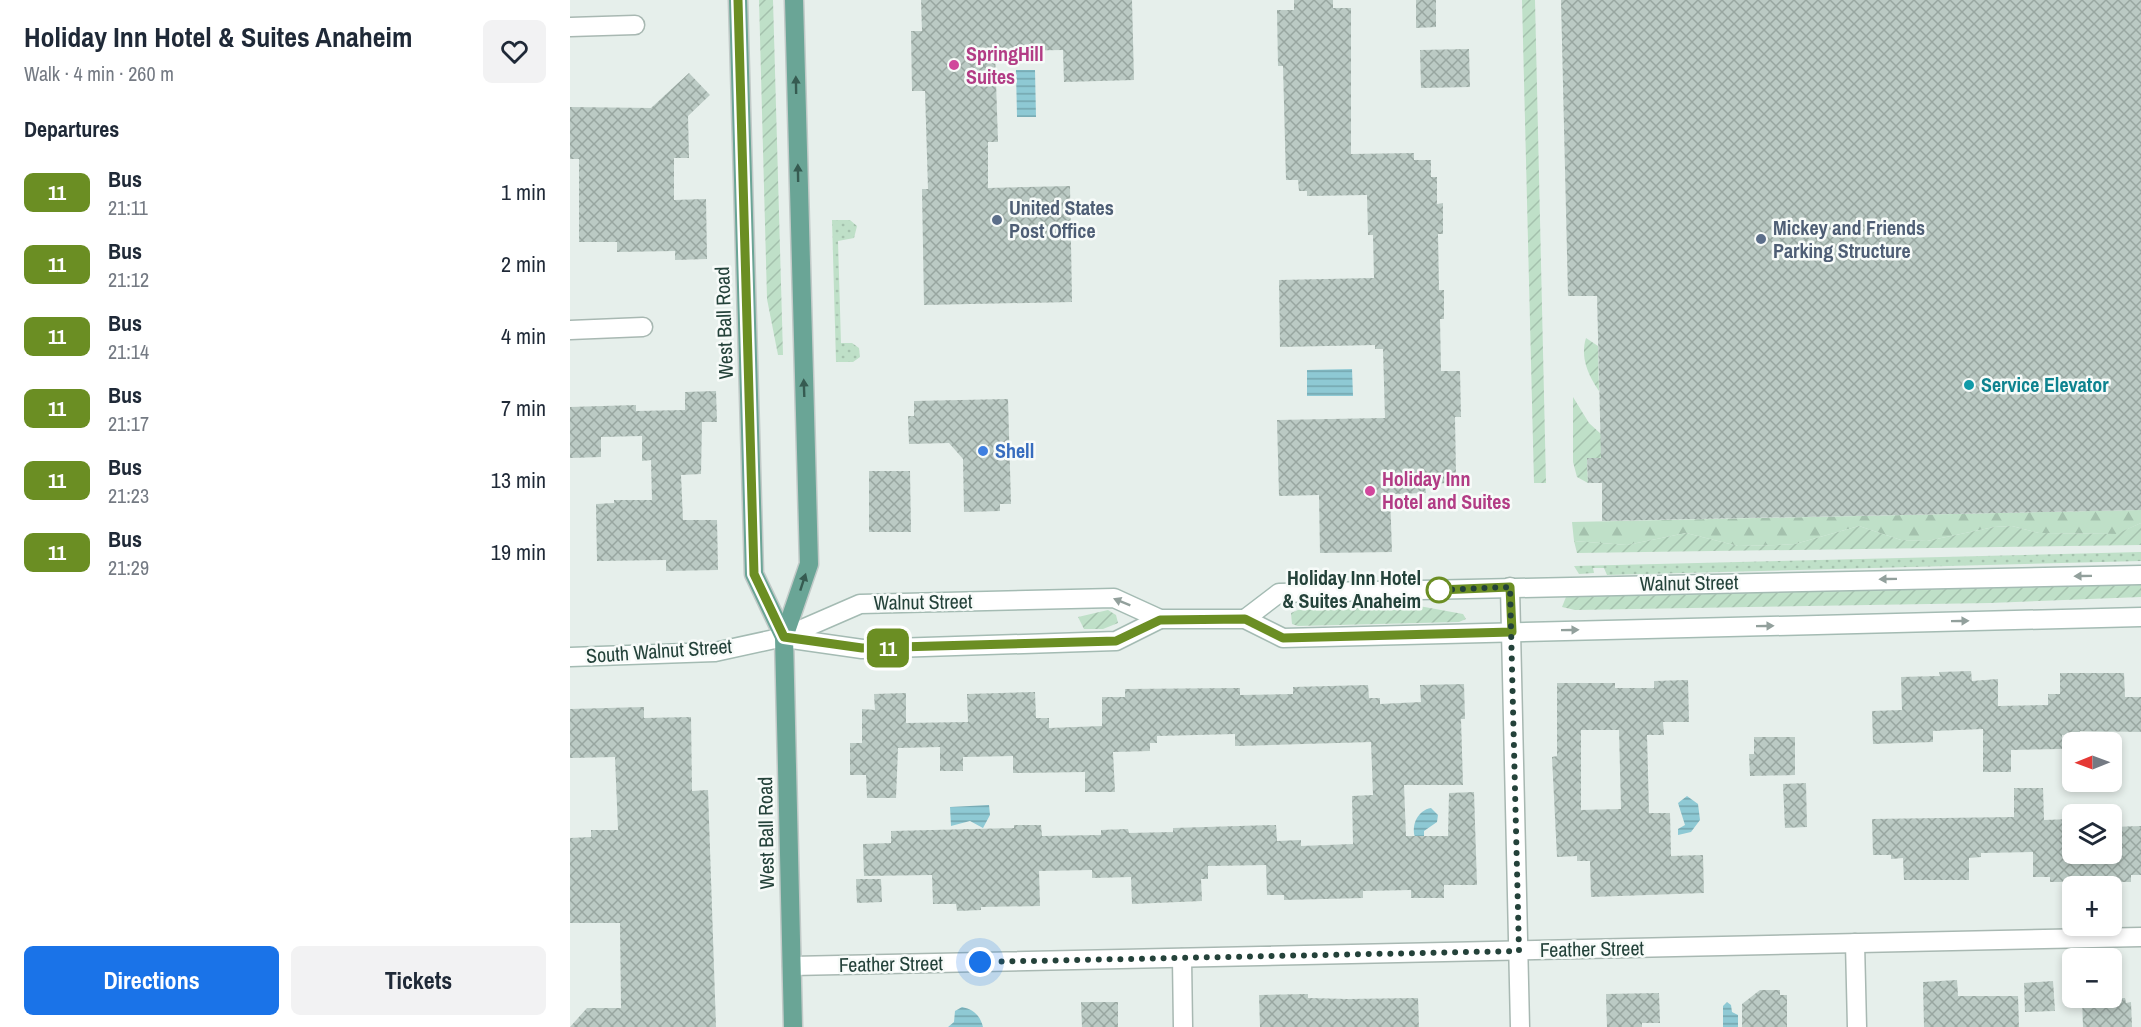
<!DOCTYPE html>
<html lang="en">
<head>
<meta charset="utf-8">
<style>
	:root { --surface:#fff; --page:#f2f2f3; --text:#1f2937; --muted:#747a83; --accent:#1a73e8 }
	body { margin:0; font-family:"Archivo Narrow",sans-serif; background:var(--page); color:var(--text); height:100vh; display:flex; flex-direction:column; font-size:22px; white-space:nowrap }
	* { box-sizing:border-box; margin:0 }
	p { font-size:20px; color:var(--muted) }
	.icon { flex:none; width:33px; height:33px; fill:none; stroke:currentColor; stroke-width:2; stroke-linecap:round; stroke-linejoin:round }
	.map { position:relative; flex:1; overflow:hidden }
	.panel { display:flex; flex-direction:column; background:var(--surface); width:570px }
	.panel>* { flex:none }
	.badge { padding:0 12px; border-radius:9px; font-size:21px; line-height:39px }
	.needle { width:39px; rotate:269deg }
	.tools { position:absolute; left:1492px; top:732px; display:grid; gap:12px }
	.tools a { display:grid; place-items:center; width:60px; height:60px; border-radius:9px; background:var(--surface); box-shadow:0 3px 9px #0003; font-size:30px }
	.you { position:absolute; width:30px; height:30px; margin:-15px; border:4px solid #fff; border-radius:50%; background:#1a73e8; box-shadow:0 0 0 9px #1a73e833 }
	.map>.badge { position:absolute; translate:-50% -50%; box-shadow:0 0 0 3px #fff }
	h2 { padding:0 24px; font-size:22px; line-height:54px }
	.round { display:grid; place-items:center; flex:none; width:63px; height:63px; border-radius:9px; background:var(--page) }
	.headline { display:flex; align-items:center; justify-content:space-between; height:102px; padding:0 24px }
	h1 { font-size:28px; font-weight:800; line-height:45px }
	.cta { display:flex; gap:12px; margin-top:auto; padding:12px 24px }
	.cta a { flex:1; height:69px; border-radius:9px; background:var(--accent); color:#fff; font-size:24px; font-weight:800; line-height:69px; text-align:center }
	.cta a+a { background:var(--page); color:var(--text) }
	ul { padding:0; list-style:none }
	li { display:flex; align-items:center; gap:18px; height:72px; padding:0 24px }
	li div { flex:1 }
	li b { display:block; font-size:22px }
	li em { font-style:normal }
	li .badge { min-width:66px; font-weight:700; text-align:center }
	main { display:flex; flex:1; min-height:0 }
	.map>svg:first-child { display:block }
	.grass { fill:url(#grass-dots) }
	.forest { fill:url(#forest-firs) }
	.garden { fill:url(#garden-furrows) }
	.water { fill:url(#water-rules) }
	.building { fill:url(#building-cross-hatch); fill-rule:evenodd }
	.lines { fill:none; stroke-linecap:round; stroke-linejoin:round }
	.street-casing { stroke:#a8b8b2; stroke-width:21 }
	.secondary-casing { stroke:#a4bbb3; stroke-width:21 }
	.primary-casing { stroke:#c2cac8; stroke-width:21 }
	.street { stroke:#fff; stroke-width:18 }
	.secondary { stroke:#fff; stroke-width:18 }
	.primary { stroke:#6aa596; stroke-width:18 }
	.oneway { fill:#365b51 }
	.oneway2 { fill:#92a09c }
	.line-casing { stroke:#fff; stroke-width:14 }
	.line { stroke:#6b8e23; stroke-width:9 }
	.walk { stroke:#24423a; stroke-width:6; stroke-dasharray:0 10.8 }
	.hotel-dot { fill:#d1479c; stroke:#f7fbf9; stroke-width:2 }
	.service-dot { fill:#5c6f8a; stroke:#f7fbf9; stroke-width:2 }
	.culture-dot { fill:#0f9aa8; stroke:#f7fbf9; stroke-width:2 }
	.shop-dot { fill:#3f7fe0; stroke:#f7fbf9; stroke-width:2 }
	.stop-dot { fill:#fff; stroke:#6b8e23; stroke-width:3 }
	.labels { text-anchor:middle; stroke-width:5; stroke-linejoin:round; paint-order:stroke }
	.hotel-label { font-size:20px; font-weight:bold; fill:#b23c85; stroke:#f7fbf9; text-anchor:start }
	.service-label { font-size:20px; font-weight:bold; fill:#4e5e75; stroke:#f7fbf9; text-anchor:start }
	.street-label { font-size:20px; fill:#24423a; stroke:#f7fbf9 }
	.culture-label { font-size:20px; font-weight:bold; fill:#0d838f; stroke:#f7fbf9; text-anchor:start }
	.shop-label { font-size:20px; font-weight:bold; fill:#366cbe; stroke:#f7fbf9; text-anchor:start }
	.stop-label { font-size:20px; font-weight:bold; fill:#24423a; stroke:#f7fbf9; text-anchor:end }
</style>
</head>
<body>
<main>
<section class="panel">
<div class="headline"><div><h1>Holiday Inn Hotel &amp; Suites Anaheim</h1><p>Walk · 4 min · 260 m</p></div><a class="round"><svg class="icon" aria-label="heart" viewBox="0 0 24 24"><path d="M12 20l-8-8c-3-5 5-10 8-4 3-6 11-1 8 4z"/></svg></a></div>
<h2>Departures</h2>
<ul>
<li><span class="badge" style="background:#6b8e23;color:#fff">11</span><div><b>Bus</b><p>21:11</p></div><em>1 min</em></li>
<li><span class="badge" style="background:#6b8e23;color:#fff">11</span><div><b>Bus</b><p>21:12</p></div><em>2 min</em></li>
<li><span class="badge" style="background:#6b8e23;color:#fff">11</span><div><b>Bus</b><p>21:14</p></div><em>4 min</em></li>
<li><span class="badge" style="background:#6b8e23;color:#fff">11</span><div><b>Bus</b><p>21:17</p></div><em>7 min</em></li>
<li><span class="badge" style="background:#6b8e23;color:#fff">11</span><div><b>Bus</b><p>21:23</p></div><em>13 min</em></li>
<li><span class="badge" style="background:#6b8e23;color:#fff">11</span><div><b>Bus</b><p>21:29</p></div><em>19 min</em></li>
</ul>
<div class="cta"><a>Directions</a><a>Tickets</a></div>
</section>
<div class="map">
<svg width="1571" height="1027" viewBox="0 0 1571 1027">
	<defs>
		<pattern id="grass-dots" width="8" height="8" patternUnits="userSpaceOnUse" patternTransform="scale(1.5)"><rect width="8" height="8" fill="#bfe0c8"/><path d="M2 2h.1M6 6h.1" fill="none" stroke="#a4c1ad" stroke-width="1.8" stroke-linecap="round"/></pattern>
		<pattern id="forest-firs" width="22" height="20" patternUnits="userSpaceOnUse" patternTransform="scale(1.5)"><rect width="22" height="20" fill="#bfe0c8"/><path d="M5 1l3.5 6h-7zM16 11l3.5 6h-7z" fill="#a4c1ad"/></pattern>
		<pattern id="garden-furrows" width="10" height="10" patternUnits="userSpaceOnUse" patternTransform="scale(1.5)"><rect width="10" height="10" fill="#bfe0c8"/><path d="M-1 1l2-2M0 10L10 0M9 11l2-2" fill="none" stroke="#a4c1ad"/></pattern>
		<pattern id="water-rules" width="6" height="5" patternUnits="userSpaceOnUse" patternTransform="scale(1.5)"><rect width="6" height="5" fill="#8ec9d4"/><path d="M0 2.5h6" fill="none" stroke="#74a5ad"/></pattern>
		<pattern id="building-cross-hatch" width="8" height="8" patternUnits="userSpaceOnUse" patternTransform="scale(1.5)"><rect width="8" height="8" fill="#bbcac4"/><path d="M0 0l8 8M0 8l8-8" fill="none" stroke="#98a6a0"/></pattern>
	</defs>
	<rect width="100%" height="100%" fill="#e6efeb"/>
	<g class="grass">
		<polygon points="262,220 280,220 287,226 284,238 268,241 271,343 282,343 289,348 290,357 283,362 266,362"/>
		<polygon points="1571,552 1571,561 1037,575 1034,568 1023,568 1024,573 1009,574 1004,566"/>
	</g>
	<polygon class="forest" points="1571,510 1571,523 1547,534 1469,533 1442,526 1424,527 1357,541 1331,540 1289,526 1225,544 1207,545 1168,546 1116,533 1057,545 1004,541 1002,522"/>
	<g class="garden">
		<polygon points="189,0 203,0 213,355 208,355 197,299"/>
		<polygon points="952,0 965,0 976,483 964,483"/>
		<path d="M1016,338L1028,346L1029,391C1018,375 1010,357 1016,338Z"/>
		<polygon points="1003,397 1019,423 1031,434 1031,458 1017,459 1018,483 1007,477 1003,462"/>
		<polygon points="1571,523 1571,545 1007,553 1004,541 1057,545 1116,533 1168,546 1207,545 1225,544 1289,526 1331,540 1357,541 1424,527 1442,526 1469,533 1546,534"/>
		<polygon points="1571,585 1571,597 1420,603 1005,610 992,607 996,597"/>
		<polygon points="849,606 893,614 896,619 889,622 728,626 722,624 721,613 728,610"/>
		<polygon points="538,610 546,615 548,623 533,629 514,629 508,617"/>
	</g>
	<g class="water">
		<polygon points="446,70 465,70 466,117 447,117"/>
		<polygon points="782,369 783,396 737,396 737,370"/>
		<polygon points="1117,796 1128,804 1130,820 1121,832 1108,835 1108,829 1115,825 1108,803"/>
		<polygon points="419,805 420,815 413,828 400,821 381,826 380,807"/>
		<path d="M861,808L868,815L867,822L854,831V837H845C841,825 848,810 861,808Z"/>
		<polygon points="1157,1002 1161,1005 1162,1012 1168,1015 1168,1027 1153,1027 1153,1006"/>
		<path d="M392,1007C403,1009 410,1015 413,1027H378L384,1022L385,1011Z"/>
	</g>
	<g class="building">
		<polygon points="351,0 562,0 564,80 494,82 493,50 425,51 428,142 418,142 418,188 500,186 502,302 354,305 352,189 358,189 355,91 342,91 341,31 352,31"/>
		<polygon points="724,0 763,0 763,8 781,8 781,154 844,153 844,160 861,160 861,177 867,177 867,204 873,203 873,234 868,234 869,290 874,290 874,319 870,319 871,371 890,371 891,417 885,417 886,477 880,477 880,483 855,484 856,493 820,494 822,552 750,553 749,495 709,496 707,420 815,418 813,349 805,349 805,345 710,347 709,280 804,278 803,235 798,235 797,195 737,196 737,191 729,191 728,180 716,180 713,66 708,66 707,10 724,10"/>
		<polygon points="846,0 866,0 866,27 846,28"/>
		<polygon points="991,0 1571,0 1571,510 1032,521 1032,483 1018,483 1017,458 1031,458 1027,296 998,296"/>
		<polygon points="899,49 900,87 851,88 850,50"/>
		<polygon points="119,73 140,95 118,116 119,158 104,158 104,200 136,199 137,259 105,260 105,251 47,252 47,242 9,242 9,159 0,159 0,107 81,108"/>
		<polygon points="146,391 147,422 132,422 131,474 111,475 113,520 147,520 148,570 96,571 96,560 27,561 26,504 44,503 44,500 82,500 81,460 72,461 72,436 31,437 31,457 0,458 0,407 66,405 66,411 115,410 115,392"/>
		<polygon points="438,399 441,504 430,504 430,511 394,512 393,459 379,443 339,444 338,416 344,416 344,401"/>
		<polygon points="299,471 340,471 341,532 299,532"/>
		<polygon points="1401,671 1402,681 1428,679 1428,706 1478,705 1478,694 1490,694 1490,673 1554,673 1555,697 1571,697 1571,732 1510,731 1510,735 1492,735 1492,749 1441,750 1441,772 1413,772 1413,729 1363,731 1363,742 1303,744 1302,711 1332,710 1331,677 1370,676 1369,672"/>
		<path d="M1118,680L1119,722H1093L1094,735H1077L1079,813H1100L1101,856L1133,855L1134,893L1021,897L1020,861H1007V856L987,857L982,757L987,756V683H1045V688H1084V681ZM1011,730H1049L1051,809L1011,810Z"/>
		<polygon points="894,684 895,719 891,719 893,785 834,785 836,836 878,836 879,793 904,792 907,885 874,885 874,898 841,898 841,890 793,891 793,898 714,900 714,895 697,895 696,865 638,866 638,879 631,879 632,901 562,904 561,877 522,878 522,870 469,871 470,906 411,907 411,910 387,911 386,904 363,904 362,875 294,876 293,844 321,843 321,831 444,828 444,825 471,825 472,836 531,835 531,830 558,829 559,833 603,832 603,828 706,825 707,841 731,840 731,846 783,844 782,796 803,795 801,742 665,746 665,734 587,736 587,743 580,743 580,751 543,752 545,792 515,792 515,772 443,773 443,756 393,757 393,771 370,771 370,747 328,748 326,798 297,798 296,775 280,775 280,743 292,743 292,709 305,710 304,694 336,693 336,723 398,722 397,694 465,692 466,718 479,718 479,728 532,726 532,697 555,697 555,689 670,688 670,695 723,694 723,687 798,685 799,698 810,698 810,704 851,702 850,685"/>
		<polygon points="74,707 74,718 121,717 122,791 138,790 146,1027 0,1027 17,1008 51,1008 50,923 0,923 0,838 21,837 21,830 48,830 45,757 0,758 0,709"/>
		<polygon points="1184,737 1225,737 1225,775 1180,776 1179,754 1184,754"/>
		<polygon points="1236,783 1237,827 1215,828 1213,784"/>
		<polygon points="1444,788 1473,788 1474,820 1503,819 1503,854 1542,854 1542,827 1571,826 1571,875 1561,875 1561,882 1480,882 1480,877 1463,877 1463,852 1411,853 1411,857 1399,858 1399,880 1334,880 1333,858 1321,859 1321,855 1303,855 1302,819 1444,817"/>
		<polygon points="286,879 311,879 312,902 287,903"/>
		<polygon points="1387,980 1388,996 1448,996 1449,1027 1354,1027 1353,982"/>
		<polygon points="1483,981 1485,1011 1455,1012 1454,983"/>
		<polygon points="1190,990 1210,990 1210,995 1217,995 1217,1027 1172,1027 1172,1004"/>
		<polygon points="1089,993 1090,1023 1072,1023 1072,1027 1037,1027 1036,994"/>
		<polygon points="738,994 738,998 778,999 848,998 849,1027 690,1027 689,995"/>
		<polygon points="1512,998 1555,998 1556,1003 1561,1002 1562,1027 1513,1027"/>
		<polygon points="511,1002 548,1002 548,1027 512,1027"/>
	</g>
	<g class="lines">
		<defs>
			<g id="street">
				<polyline points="0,27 65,25"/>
				<polyline points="0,330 73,327"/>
				<polyline points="940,587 950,1027"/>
				<polyline points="1285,943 1287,1027"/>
				<polyline points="612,958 613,1027"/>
				<polyline points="222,966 1571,937"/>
			</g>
			<g id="secondary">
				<polyline points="675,619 709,593 1571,575"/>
				<polyline points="215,638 292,649 546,641 590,619"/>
				<polyline points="0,657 145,652 214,637 290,604 544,598 590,619 675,619 713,638 1571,617"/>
			</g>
			<g id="primary">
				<polyline points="168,0 184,574 214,637"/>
				<polyline points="223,1027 214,637 239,564 224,0"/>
			</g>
		</defs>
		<use href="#street" class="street-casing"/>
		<use href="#secondary" class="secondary-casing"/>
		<use href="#primary" class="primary-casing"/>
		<use href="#street" class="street"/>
		<use href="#secondary" class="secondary"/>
		<use href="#primary" class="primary"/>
	</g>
	<defs><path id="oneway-solid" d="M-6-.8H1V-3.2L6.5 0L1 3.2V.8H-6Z" transform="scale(1.5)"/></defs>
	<g class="oneway">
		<use href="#oneway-solid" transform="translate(226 85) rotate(-91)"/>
		<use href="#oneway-solid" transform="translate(228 173) rotate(-91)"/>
		<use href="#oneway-solid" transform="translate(234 388) rotate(-92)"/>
		<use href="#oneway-solid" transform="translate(233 582) rotate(-72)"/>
	</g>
	<g class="oneway2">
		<use href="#oneway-solid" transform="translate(1513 576) rotate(179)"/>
		<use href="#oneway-solid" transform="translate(1318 579) rotate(179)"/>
		<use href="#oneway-solid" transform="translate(552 602) rotate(-158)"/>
		<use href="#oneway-solid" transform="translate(1390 621) rotate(-1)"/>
		<use href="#oneway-solid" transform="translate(1195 626) rotate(-1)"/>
		<use href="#oneway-solid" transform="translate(1000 630) rotate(-1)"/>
	</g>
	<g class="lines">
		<defs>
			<polyline id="line" points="168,0 184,574 214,637 292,648 546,641 590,620 675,619 713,638 942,632 940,587 869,590"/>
		</defs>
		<use href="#line" class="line-casing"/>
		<use href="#line" class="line"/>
		<polyline class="walk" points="410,962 949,951 940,587 869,590"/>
	</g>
	<g class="hotel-dot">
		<circle cx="384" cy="65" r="6"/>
		<circle cx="800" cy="491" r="6"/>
	</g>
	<g class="service-dot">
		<circle cx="427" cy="220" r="6"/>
		<circle cx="1191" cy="239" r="6"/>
	</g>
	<circle class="culture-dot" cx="1399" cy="385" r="6"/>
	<circle class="shop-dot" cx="413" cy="451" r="6"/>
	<circle class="stop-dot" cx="869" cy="590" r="12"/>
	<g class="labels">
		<g class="hotel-label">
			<text x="396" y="61">SpringHill<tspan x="396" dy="23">Suites</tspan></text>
			<text x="812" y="486">Holiday Inn<tspan x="812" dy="23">Hotel and Suites</tspan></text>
		</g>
		<g class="service-label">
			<text x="439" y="215">United States<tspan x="439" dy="23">Post Office</tspan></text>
			<text x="1203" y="235">Mickey and Friends<tspan x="1203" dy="23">Parking Structure</tspan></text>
		</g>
		<g class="street-label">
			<text transform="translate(154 323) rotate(-92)" y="7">West Ball Road</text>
			<text transform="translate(1119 583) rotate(-1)" y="7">Walnut Street</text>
			<text transform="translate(353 602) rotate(-1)" y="7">Walnut Street</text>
			<text transform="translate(89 651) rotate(-4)" y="7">South Walnut Street</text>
			<text transform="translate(196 833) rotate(-91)" y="7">West Ball Road</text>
			<text transform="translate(1022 949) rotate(-1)" y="7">Feather Street</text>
			<text transform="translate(321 964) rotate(-1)" y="7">Feather Street</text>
		</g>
		<g class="culture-label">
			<text x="1411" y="392">Service Elevator</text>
		</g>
		<g class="shop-label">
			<text x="425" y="458">Shell</text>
		</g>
		<g class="stop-label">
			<text x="851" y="585">Holiday Inn Hotel<tspan x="851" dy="23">&amp; Suites Anaheim</tspan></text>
		</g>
	</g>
</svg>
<div class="tools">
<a><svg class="needle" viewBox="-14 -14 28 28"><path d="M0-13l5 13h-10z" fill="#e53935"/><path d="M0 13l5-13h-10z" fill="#747a83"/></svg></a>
<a><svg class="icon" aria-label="layers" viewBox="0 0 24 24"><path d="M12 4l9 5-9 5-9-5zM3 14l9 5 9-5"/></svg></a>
<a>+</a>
<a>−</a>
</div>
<div class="you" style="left:410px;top:962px"></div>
<b class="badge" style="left:318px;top:648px;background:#6b8e23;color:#fff">11</b>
</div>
</main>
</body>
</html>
